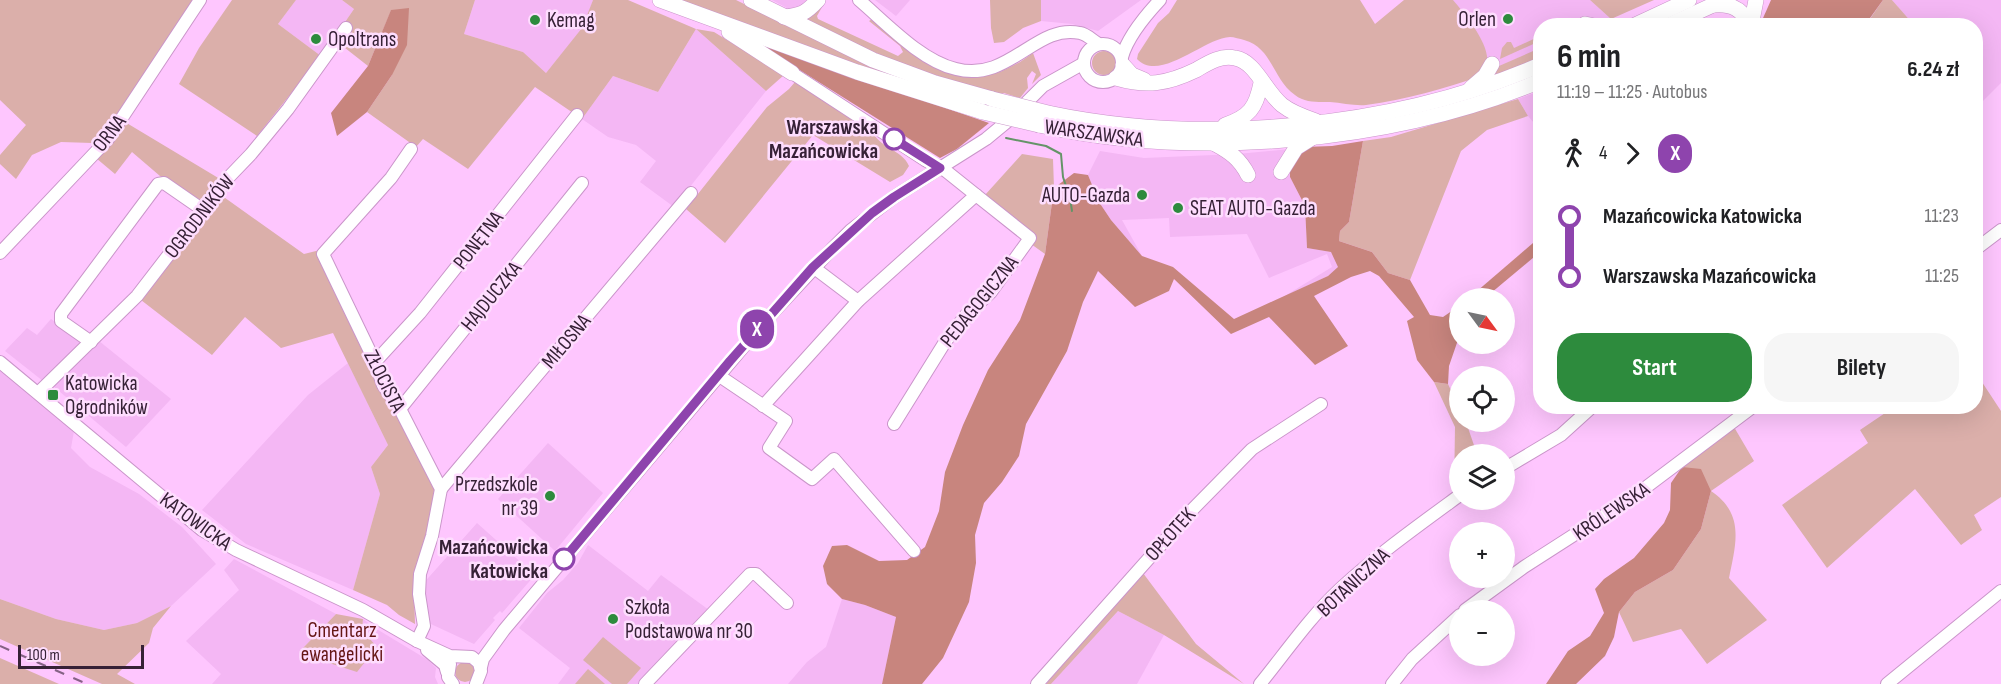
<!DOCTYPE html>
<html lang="pl">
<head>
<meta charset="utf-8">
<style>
	:root { --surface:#fff; --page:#f6f6f6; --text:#202124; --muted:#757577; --accent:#2d8b3d }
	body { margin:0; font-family:"Sofia Sans Condensed",sans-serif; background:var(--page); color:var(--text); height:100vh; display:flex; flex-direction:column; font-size:22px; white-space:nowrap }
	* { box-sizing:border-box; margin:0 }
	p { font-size:20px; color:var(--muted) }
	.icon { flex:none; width:33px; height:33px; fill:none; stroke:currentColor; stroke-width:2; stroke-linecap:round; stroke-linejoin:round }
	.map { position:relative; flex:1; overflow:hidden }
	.side { position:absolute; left:1533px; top:18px; width:450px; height:396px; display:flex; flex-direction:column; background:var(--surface); border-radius:24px; box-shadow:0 6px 24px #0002 }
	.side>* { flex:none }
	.badge { padding:0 12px; border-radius:20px; font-size:21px; line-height:39px }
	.needle { width:39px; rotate:123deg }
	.tools { position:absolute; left:1449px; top:288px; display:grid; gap:12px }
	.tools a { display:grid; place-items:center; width:66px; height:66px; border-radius:50%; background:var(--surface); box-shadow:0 6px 24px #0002; font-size:30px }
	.scale { position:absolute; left:18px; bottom:15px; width:126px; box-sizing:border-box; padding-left:6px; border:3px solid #362136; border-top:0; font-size:16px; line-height:21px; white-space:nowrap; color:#362136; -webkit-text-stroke:4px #feddfe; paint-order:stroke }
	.map>.badge { position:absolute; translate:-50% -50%; box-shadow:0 0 0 3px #fff }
	.legs { display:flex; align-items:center; gap:9px; height:66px; padding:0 24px; font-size:20px }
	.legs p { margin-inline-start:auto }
	.overview { display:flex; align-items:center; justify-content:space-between; height:102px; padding:0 24px }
	h1 { font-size:33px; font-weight:700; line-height:45px }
	.cta { display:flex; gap:12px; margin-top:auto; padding:12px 24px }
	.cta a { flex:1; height:69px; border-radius:24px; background:var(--accent); color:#fff; font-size:24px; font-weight:700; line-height:69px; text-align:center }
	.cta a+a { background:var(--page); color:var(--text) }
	ul { padding:0 24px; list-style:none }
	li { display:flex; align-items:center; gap:21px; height:60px; font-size:22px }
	li i { display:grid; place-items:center; width:9px; height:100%; margin:0 8px; background:currentColor }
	li i::after { content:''; width:15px; height:15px; margin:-8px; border:4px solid; border-radius:50%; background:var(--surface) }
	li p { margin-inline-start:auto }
	li:first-child i { background:linear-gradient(#0000 50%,currentColor 0) }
	li:last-child i { background:linear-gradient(currentColor 50%,#0000 0) }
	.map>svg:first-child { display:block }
	.built { fill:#f4b7f4 }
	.green { fill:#dbafaa }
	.forest { fill:#c8857e }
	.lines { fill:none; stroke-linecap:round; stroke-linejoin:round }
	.stream { stroke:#659468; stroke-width:2 }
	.minor-casing { stroke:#ca95ca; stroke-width:14 }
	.major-casing { stroke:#ca95ca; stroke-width:16 }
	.minor { stroke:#fff; stroke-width:12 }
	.major { stroke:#fff; stroke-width:15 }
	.rail { stroke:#856285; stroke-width:2; stroke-dasharray:10 10; stroke-linecap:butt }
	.major-bridge-casing { stroke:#ca95ca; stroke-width:16; stroke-linecap:butt }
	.major-bridge { stroke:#fff; stroke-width:15 }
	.line-1-casing { stroke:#fff; stroke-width:14 }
	.line-1 { stroke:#8e44ad; stroke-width:9 }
	.poi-dot { fill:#2d8b3d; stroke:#feddfe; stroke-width:2 }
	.stop-1-dot { fill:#fff; stroke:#8e44ad; stroke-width:3 }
	.labels { text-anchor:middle; stroke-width:5; stroke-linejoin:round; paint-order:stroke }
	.poi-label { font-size:21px; fill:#362136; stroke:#feddfe; text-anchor:start }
	.stop-label { font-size:21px; font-weight:bold; fill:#362136; stroke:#feddfe; text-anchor:end }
	.street-label { font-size:21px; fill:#362136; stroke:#feddfe }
	.park-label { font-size:21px; fill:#651615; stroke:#feddfe }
</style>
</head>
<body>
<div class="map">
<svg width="2001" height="684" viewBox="0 0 2001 684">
	<rect width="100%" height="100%" fill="#fec6fe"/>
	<g class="built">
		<polygon points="296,0 342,0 354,9 321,56 278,24"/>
		<polygon points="475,0 593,0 583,28 546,73 523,52 464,34"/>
		<polygon points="772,0 811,0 798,10 787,8"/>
		<polygon points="875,0 910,0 896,16"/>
		<polygon points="1041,0 1141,0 1098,31 1072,24 1041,21"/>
		<polygon points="1453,0 1590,0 1611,19 1602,25 1540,26 1540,53 1482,76"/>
		<polygon points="1892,0 2001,0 2001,83 1981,103 1976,97 1976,26 1914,25"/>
		<polygon points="696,29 766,91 674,207 640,182 656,161 636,145 608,137 582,119 613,76 658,92"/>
		<polygon points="1540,91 1540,130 1528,116 1518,99"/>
		<polygon points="1290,149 1290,177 1305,206 1307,248 1331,252 1339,267 1328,276 1283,297 1332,267 1327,254 1269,278 1247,234 1170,237 1169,218 1122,220 1142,256 1111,220 1099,202 1088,175 1100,151 1144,158 1237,154"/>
		<polygon points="51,319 83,342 43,381 5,351 27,328 37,335"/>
		<polygon points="99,341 171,399 126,447 53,386"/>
		<polygon points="348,363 388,445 371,467 380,494 353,590 246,544 202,510 308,395"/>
		<polygon points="0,369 74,431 71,448 90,467 139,494 182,527 216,564 171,606 137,623 104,630 56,619 0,599"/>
		<polygon points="548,443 603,493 555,551 498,499"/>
		<polygon points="477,523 535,575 502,613 500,611 493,618 495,620 474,644 420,619 421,586"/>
		<polygon points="588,545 648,591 661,575 709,610 639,684 558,684 570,668 519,628 547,593 563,580 578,563"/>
		<polygon points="234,559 336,614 303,648 362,630 363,619 375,628 428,660 436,668 435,677 438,684 212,684 221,674 186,641 239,590 224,570"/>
		<polygon points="842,599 865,605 896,617 882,684 788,684 807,662 826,647"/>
		<polygon points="1118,611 1164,635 1137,684 1051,684"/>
	</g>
	<g class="green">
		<polygon points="0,0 194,0 102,140 92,143 61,142 32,155 16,179 0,164 0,155 26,125 0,100"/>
		<polygon points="232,0 296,0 278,24 321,56 257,136 179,84 199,48"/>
		<polygon points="342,0 475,0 464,34 523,52 546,73 582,28 593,0 628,0 696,29 714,32 784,75 766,91 696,29 658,92 613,76 582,119 535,87 468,169 423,139 416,147 367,112 392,75 391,11 368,66 340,44 351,27 345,22 354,9"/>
		<polygon points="676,0 736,0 840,51 904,77 902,82"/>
		<polygon points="821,0 826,0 817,16 818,19 898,56 903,52 900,46 869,21 874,18 908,46 974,77 1000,72 1020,62 1033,53 1041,75 1032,84 1036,74 1032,71 1027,78 1028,88 1020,98 1004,93 998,95 900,66 802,20"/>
		<polygon points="990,0 1041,0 1041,21 1023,28 1004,42 994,43 991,28"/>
		<path d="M1177,0H1360L1375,24L1404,0H1453C1464,13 1490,44 1487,62C1486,66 1484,71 1482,76C1444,88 1406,100 1366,105C1355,106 1342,103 1330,102C1318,102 1305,103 1295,95C1272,79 1273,48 1244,40C1240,39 1234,37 1230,37C1204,38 1160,83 1137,59L1138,54L1158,23L1169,13Z"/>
		<polygon points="1590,0 1654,0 1611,19"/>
		<polygon points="1883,0 1892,0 1914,25 1865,26"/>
		<polygon points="1540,36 1540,41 1500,59 1502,48 1507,42 1511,42 1514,48"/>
		<polygon points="1540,48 1540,60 1486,81 1499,66"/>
		<circle cx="1104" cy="63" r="12"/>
		<path d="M795,82L872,130C878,148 902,149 909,166L903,175L890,182L813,135L725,243L686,209L767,107L789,89Z"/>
		<polygon points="1518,99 1528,116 1487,130 1461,151 1410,280 1388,273 1372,252 1339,241 1340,231 1349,222 1363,141 1391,137"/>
		<polygon points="125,122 220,179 202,204 160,176 132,152 115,174 96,158"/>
		<polygon points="1022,154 1053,159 1054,188 1045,254 1031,244 1036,236 985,195"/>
		<polygon points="221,195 304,254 320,250 318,258 370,365 379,390 396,413 435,487 435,497 414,591 415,624 399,615 387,605 353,590 380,494 371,467 388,445 333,333 281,348 245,317 212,355 141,300"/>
		<polygon points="1978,376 2001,411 2001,497 1974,515 1982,530 1961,545 1915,489 1827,568 1782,505 1868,443 1860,430 1894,407 1976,406 1976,378"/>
		<polygon points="1434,382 1448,384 1459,408 1460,422 1466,422 1477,454 1460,454 1459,488 1454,492 1455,427"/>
		<path d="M1734,427L1754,461L1711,491C1745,514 1736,543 1729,578L1767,620L1707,664L1681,629L1633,642L1619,612L1635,592L1673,570L1701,529L1711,491L1682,467Z"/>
		<polygon points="1143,573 1196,644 1244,684 1164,635 1118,611 1051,684 1046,684"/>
		<polygon points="0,599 56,619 104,630 137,623 171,606 153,628 149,643 117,674 135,684 102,684 0,639"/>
		<polygon points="336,614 363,619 362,630 377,647 357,672 326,662 303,648"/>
		<polygon points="603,637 641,668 627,684 612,684 583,660"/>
		<polygon points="0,658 59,684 0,684"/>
		<circle cx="465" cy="672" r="10"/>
		<polygon points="588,669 605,684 575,684"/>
	</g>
	<g class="forest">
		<polygon points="1771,0 1883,0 1865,25 1760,25"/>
		<polygon points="409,8 407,45 392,75 367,112 337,136 331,113 368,66 391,10"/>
		<polygon points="755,42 989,123 957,149 940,158"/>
		<polygon points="1363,141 1349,222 1340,231 1339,241 1372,252 1388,273 1410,280 1430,315 1443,317 1459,306 1459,337 1449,366 1448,384 1434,382 1417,360 1407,321 1414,317 1379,276 1370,271 1351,277 1314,296 1348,346 1315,365 1269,317 1231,334 1174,279 1169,291 1135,307 1098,271 1083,302 1067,351 1026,424 1019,456 1002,482 984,503 975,535 976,563 969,602 943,658 922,684 882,684 896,617 865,605 842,599 827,584 823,566 832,546 847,545 879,561 907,560 925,547 939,511 945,472 963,425 988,370 1020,320 1045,254 1054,188 1074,173 1088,175 1099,202 1111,220 1142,256 1173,267 1234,319 1328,276 1338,267 1331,252 1307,248 1305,206 1290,177 1290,163 1304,147 1332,146"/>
		<polygon points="1540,237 1540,252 1485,298 1469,298"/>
		<polygon points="1682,467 1701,469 1711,491 1701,529 1673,570 1635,592 1619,612 1614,637 1605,656 1576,684 1546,684 1568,651 1590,636 1604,613 1595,589 1604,579 1634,558 1664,523 1670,510 1671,483"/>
	</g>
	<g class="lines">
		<polyline class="stream" points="1006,138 1046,146 1061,154 1063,177 1070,198 1072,211"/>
		<defs>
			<g id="minor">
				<path d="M859,0C886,23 921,61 956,69C1009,83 1036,23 1080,33C1087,34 1093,41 1099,44"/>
				<circle cx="1103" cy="63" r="19"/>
				<path d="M1122,57C1128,36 1145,16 1160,0"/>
				<polyline points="411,149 391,178 323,254 375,362 383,385 400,409 441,489 432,536 420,574 419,594 424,626 417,641"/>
				<polyline points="1976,249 2001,230"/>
				<polyline points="0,253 108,139 200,0"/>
				<polyline points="813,267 858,301"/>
				<polyline points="91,342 61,321 61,314 158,184 164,183 203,210"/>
				<polyline points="0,362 202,530 236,550 363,610 417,641 450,656 472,657 479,663 481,671 476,684"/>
				<polyline points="375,362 420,313 577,115"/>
				<polyline points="718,375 786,421 769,448 812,479 834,459 914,551"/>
				<polyline points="39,392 137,296 227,179 251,154 288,109 346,28"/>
				<polyline points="763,406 858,301 976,195 946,171 925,160 792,73"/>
				<polyline points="400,409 582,183"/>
				<polyline points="894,424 945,342 966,315 991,292 1030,238 976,195"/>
				<polyline points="1504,469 1561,435 1593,406"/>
				<polyline points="441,489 691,193"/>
				<polyline points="1465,610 1524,567 1633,497 1754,406"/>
				<polyline points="427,650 445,665 447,672"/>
				<polyline points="450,664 448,677 453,684"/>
				<polyline points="481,667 483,659 504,630 766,320 832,249 851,230 894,197 986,139 1009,120 1043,86 1084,63"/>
				<polyline points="645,684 750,574 756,574 787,603"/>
				<polyline points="1037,684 1192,510 1252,449 1321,404"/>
				<path d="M1260,684C1286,652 1310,617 1340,589C1377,555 1419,525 1460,495"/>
				<polyline points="1392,684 1412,659 1460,615"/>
				<polyline points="1887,684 2001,591"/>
			</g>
			<g id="major">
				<polyline points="660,0 857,72 983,112"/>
				<polyline points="751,0 873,60 935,83 992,99"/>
				<path d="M1713,5C1731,3 1743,9 1750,26"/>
				<path d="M784,17C802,15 806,13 818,0"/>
				<polyline points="1585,24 1594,26"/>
				<polyline points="1633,26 1689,0"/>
				<polyline points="1667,26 1724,0"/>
				<polyline points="1751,26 1756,0"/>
				<polyline points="729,32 792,73"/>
				<polyline points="1123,65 1132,75 1144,80"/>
				<path d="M1116,78C1147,87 1167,84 1196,70C1208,63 1220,55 1235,58C1255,61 1265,91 1282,105C1292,113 1304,117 1316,121"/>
				<polyline points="1471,88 1485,76 1492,64"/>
				<path d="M1048,113C1204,146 1394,128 1540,65"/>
				<path d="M1039,125C1195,160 1393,143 1540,81"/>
				<path d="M1225,125C1249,117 1256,108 1261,83"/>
				<path d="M1215,144C1230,152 1240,159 1248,175"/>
				<polyline points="1281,172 1296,148 1312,138"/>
			</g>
		</defs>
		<use href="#minor" class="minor-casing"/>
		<use href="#major" class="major-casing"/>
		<use href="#minor" class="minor"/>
		<use href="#major" class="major"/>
		<polyline class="rail" points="0,646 87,684"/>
		<defs>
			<g id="major-bridge">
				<polyline points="992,99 1048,113"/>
				<polyline points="983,112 1039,125"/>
			</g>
		</defs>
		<use href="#major-bridge" class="major-bridge-casing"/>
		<use href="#major-bridge" class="major-bridge"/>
	</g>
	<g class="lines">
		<defs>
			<polyline id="line-1" points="564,559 730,361 813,267 872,213 894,197 940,168 894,139"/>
		</defs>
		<use href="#line-1" class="line-1-casing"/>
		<use href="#line-1" class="line-1"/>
	</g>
	<g class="poi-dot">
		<circle cx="1508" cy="19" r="6"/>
		<circle cx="535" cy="20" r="6"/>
		<circle cx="316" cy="39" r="6"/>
		<circle cx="1142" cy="195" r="6"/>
		<circle cx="1178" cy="208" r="6"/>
		<rect x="47" y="389" width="12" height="12" rx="3"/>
		<circle cx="550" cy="496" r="6"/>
		<circle cx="613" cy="619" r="6"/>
	</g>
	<g class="stop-1-dot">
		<circle cx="894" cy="139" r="10"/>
		<circle cx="564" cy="559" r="10"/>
	</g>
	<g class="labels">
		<g class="poi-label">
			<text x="1496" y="26" text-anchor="end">Orlen</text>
			<text x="547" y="27">Kemag</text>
			<text x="328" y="46">Opoltrans</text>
			<text x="1130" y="202" text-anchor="end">AUTO-Gazda</text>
			<text x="1190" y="215">SEAT AUTO-Gazda</text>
			<text x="65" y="390">Katowicka<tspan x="65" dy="24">Ogrodników</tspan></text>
			<text x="538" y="491" text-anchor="end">Przedszkole<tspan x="538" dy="24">nr 39</tspan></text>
			<text x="625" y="614">Szkoła<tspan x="625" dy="24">Podstawowa nr 30</tspan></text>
		</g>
		<g class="stop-label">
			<text x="878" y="134">Warszawska<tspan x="878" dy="24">Mazańcowicka</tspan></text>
			<text x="548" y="554">Mazańcowicka<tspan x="548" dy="24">Katowicka</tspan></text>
		</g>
		<g class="street-label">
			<text transform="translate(109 133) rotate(-52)" y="7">ORNA</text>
			<text transform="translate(1094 133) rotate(8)" y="7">WARSZAWSKA</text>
			<text transform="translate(199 216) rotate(-52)" y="7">OGRODNIKÓW</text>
			<text transform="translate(478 240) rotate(-52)" y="7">PONĘTNA</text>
			<text transform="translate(491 296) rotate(-51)" y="7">HAJDUCZKA</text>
			<text transform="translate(979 301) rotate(-51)" y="7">PEDAGOGICZNA</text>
			<text transform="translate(566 341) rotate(-50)" y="7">MIŁOSNA</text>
			<text transform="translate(385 381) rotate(63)" y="7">ZŁOCISTA</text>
			<text transform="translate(1611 511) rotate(-34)" y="7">KRÓLEWSKA</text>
			<text transform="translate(196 521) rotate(36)" y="7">KATOWICKA</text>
			<text transform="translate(1170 534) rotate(-48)" y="7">OPŁOTEK</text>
			<text transform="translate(1353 582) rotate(-43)" y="7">BOTANICZNA</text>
		</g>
		<g class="park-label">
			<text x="342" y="637">Cmentarz<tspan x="342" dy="24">ewangelicki</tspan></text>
		</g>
	</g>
</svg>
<div class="tools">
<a><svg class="needle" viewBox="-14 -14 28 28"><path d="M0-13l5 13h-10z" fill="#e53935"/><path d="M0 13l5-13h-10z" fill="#757577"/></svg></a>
<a><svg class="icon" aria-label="locate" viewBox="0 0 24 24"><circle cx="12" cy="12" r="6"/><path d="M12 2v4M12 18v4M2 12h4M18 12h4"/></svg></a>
<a><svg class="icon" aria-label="layers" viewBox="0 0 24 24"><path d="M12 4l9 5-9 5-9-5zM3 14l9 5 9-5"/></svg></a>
<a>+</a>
<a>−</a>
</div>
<div class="scale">100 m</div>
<b class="badge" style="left:757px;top:329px;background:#8e44ad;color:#fff">X</b>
<section class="side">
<div class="overview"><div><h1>6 min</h1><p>11:19 – 11:25 · Autobus</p></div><b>6.24 zł</b></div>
<div class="legs"><svg class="icon" aria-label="walk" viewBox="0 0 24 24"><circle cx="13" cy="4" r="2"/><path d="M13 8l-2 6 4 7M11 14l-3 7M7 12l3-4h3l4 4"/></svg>4<svg class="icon" aria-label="forward" viewBox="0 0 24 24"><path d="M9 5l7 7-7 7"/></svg><b class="badge" style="background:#8e44ad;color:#fff">X</b></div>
<ul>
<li><i style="color:#8e44ad"></i><b>Mazańcowicka Katowicka</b><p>11:23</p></li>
<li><i style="color:#8e44ad"></i><b>Warszawska Mazańcowicka</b><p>11:25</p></li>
</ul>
<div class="cta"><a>Start</a><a>Bilety</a></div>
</section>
</div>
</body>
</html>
